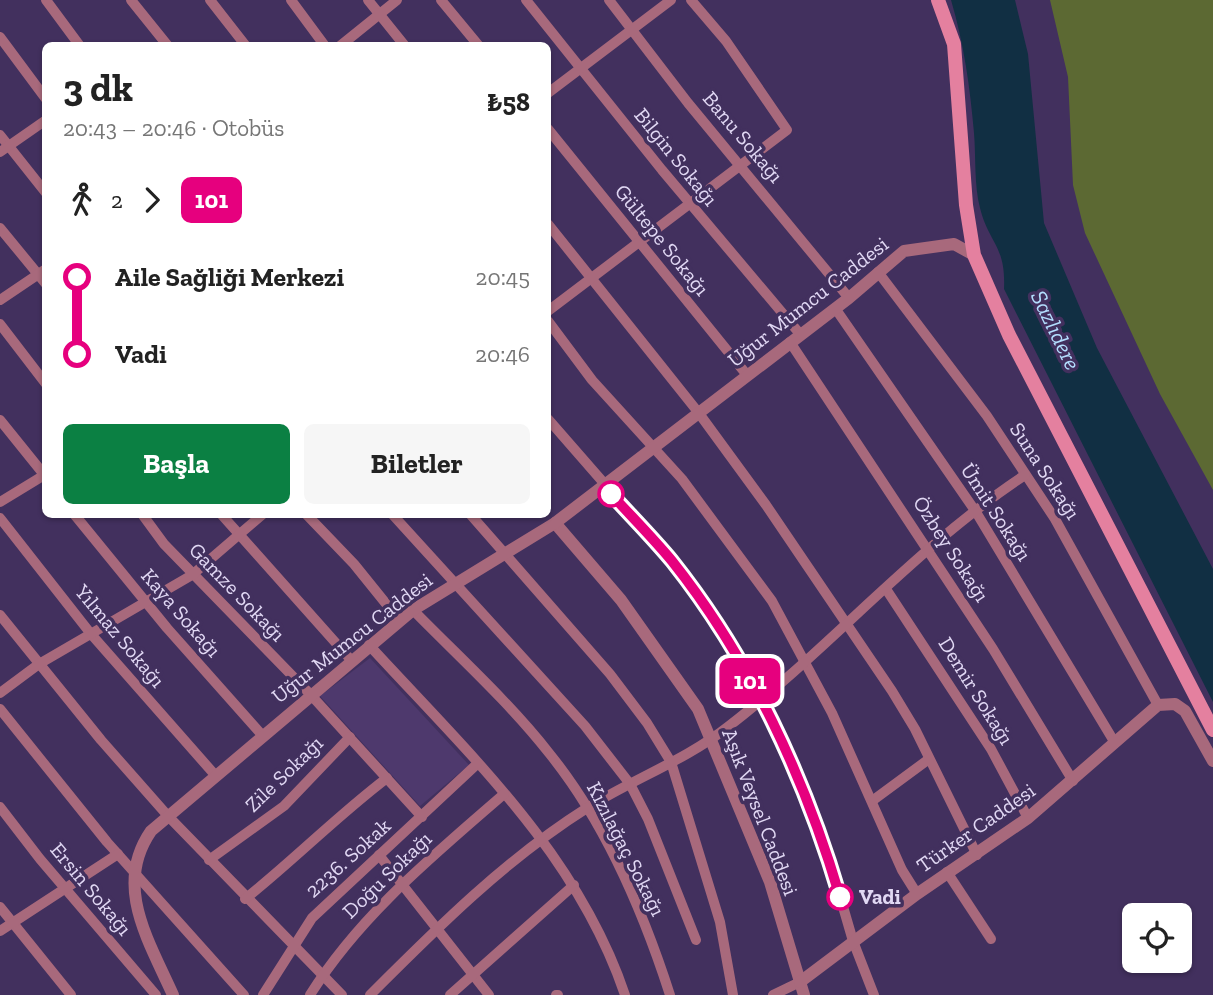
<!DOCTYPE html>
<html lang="tr">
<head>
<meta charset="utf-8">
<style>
	:root { --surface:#fff; --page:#f6f6f6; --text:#222; --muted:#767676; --accent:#0b8043 }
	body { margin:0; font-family:"Zilla Slab",serif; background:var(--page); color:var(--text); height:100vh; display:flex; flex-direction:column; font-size:26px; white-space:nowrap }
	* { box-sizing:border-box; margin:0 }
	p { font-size:23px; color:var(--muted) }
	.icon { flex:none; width:38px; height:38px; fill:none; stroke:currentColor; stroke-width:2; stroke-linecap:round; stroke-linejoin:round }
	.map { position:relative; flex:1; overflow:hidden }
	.drawer { position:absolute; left:42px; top:42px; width:509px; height:476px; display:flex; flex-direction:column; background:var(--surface); border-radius:10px; box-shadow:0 2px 5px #0004 }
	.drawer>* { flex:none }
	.badge { padding:0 14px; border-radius:10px; font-size:24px; line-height:46px }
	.buttons { position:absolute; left:1122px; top:903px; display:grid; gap:14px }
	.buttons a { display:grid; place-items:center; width:70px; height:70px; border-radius:10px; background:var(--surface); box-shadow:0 2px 5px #0004; font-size:35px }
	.map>.badge { position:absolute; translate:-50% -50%; box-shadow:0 0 0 4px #fff }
	.legs { display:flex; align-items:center; gap:10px; height:77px; padding:0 21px; font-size:23px }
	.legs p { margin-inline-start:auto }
	.summary { display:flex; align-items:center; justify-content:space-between; height:119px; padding:0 21px }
	h1 { font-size:38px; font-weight:800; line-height:52px }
	.cta { display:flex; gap:14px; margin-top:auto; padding:14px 21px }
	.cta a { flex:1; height:80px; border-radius:10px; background:var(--accent); color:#fff; font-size:28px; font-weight:800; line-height:80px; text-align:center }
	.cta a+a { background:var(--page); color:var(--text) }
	ul { padding:0 21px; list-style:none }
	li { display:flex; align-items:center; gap:24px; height:77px; font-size:26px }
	li i { display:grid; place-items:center; width:10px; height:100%; margin:0 9px; background:currentColor }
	li i::after { content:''; width:18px; height:18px; margin:-9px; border:5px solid; border-radius:50%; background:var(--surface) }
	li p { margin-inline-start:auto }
	li:first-child i { background:linear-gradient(#0000 50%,currentColor 0) }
	li:last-child i { background:linear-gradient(currentColor 50%,#0000 0) }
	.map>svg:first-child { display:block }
	.built { fill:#4e396d }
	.green { fill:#5c6933 }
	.water { fill:#112f43 }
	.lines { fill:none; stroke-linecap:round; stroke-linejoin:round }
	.minor { stroke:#a8697c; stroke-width:10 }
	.tertiary { stroke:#a8697c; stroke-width:12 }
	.secondary { stroke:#e4809f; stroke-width:14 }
	.line-1-casing { stroke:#fff; stroke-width:16 }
	.line-1 { stroke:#e6007e; stroke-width:10 }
	.stop-1-dot { fill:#fff; stroke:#e6007e; stroke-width:3.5 }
	.labels { text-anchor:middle; stroke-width:7; stroke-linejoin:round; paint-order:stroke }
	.street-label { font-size:21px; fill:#e1d8f4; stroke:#42305e }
	.stop-label { font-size:21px; font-weight:bold; fill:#e1d8f4; stroke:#42305e; text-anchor:start }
	.water-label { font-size:23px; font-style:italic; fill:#b3defe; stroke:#42305e }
</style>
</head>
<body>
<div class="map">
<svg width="1213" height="995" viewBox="0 0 1213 995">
	<rect width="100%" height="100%" fill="#42305e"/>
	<polygon class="built" points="370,658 469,765 420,806 320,696"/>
	<polygon class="green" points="1050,0 1213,0 1213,490 1160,394 1085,233 1073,185 1068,77"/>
	<path class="water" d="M951,0H1015L1028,54L1044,223L1097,348L1213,569V702L1004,289C1006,245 989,244 980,208C974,185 976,157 974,133C970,87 964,44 951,0Z"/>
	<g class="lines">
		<g class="minor">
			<polyline points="46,0 80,46"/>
			<polyline points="131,0 168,46"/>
			<polyline points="210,0 246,46"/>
			<polyline points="291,0 325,46"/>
			<polyline points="368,0 405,46"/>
			<polyline points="441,0 479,46"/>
			<polyline points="526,0 662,170 800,334"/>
			<polyline points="609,0 688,103 849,298"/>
			<polyline points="0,37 46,99"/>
			<polyline points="340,46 397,0"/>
			<polyline points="548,93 671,0"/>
			<polyline points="548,129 747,375"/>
			<polyline points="0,135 46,193"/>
			<polyline points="0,152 46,120"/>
			<polyline points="548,224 698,412 766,505 892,691 915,729 977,855"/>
			<polyline points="0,228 46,284"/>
			<polyline points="878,272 987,416 1055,519 1158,705"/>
			<polyline points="0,300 46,269"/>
			<polyline points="835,308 976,512 1115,743"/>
			<polyline points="548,311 787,130 726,41 691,0"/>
			<polyline points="548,321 592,380 682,479 772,601 832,713 902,870 917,894"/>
			<polyline points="0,324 46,384"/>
			<polyline points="790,342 993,649 1073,781"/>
			<polyline points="548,419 671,560 736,654 797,774 825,845 853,941 874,995"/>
			<polyline points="0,420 46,477"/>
			<polyline points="0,502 46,474"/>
			<polyline points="74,514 167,628 262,735"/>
			<polyline points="142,514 164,544 310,694 422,817"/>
			<polyline points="221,514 351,660"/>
			<polyline points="306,514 354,564 400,621"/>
			<polyline points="392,514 585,726 630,784 648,819 696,940"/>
			<polyline points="470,514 610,674 647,723 671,762 720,922 733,995"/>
			<polyline points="0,518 91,634 215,775"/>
			<polyline points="886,589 991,749 1028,818"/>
			<path d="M413,610C459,657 509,702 549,753C605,822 643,911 670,995"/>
			<polyline points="0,615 101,740 168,816 342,995"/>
			<path d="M369,645C468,753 577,853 625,995"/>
			<polyline points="0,693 39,664 192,575 263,514"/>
			<polyline points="0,709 107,842 244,995"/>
			<polyline points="872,801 929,759"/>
			<polyline points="0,807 40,859 156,995"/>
			<polyline points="379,855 489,995"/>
			<polyline points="209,860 284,806 350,737"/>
			<polyline points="947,872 991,939"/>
			<path d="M245,899C294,860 337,816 387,778"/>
			<polyline points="0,907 71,995"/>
			<polyline points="0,931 118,854"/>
			<polyline points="263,995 312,918 477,764"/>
			<path d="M310,995C360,915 434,855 504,794"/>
			<path d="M370,995C437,928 506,859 587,808C633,779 686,760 729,726C831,647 917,546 1025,475"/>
			<polyline points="450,995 574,885"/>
			<polyline points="556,995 558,995"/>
			<polyline points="773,995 800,982"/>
		</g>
		<g class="tertiary">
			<polyline points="555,523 621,600 698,709 770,882 804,995"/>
			<polyline points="800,982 917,894 1028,818 1158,705 1175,704 1185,711 1213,761"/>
			<path d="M173,995C149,941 113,886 151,831L413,610L555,523L849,298L904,251L954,244L974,255"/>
		</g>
		<polyline class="secondary" points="938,0 954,44 966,205 974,255 1009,335 1213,730"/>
	</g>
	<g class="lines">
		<defs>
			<path id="line-1" d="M611,494C631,516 653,538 672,561C750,659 805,778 840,897"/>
		</defs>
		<use href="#line-1" class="line-1-casing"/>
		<use href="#line-1" class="line-1"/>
	</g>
	<g class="stop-1-dot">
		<circle cx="611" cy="494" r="12"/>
		<circle cx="840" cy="897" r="12"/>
	</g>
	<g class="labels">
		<g class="street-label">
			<text transform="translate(743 137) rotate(50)" y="7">Banu Sokağı</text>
			<text transform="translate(676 157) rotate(51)" y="7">Bilgin Sokağı</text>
			<text transform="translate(662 240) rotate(51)" y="7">Gültepe Sokağı</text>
			<text transform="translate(808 302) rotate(-38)" y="7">Uğur Mumcu Caddesi</text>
			<text transform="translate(1045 471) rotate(57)" y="7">Suna Sokağı</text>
			<text transform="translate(996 512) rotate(57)" y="7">Ümit Sokağı</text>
			<text transform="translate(951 549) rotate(57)" y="7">Özbey Sokağı</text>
			<text transform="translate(237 592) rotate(46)" y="7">Gamze Sokağı</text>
			<text transform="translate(181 613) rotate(49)" y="7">Kaya Sokağı</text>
			<text transform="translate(120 636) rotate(50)" y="7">Yılmaz Sokağı</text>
			<text transform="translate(352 638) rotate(-38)" y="7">Uğur Mumcu Caddesi</text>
			<text transform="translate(976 691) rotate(58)" y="7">Demir Sokağı</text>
			<text transform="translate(284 774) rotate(-44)" y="7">Zile Sokağı</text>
			<text transform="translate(760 812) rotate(69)" y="7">Aşık Veysel Caddesi</text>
			<text transform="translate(976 828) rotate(-35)" y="7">Türker Caddesi</text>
			<text transform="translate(626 849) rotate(63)" y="7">Kızılağaç Sokağı</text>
			<text transform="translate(348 858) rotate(-42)" y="7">2236. Sokak</text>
			<text transform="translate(387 875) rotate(-44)" y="7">Doğu Sokağı</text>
			<text transform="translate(91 889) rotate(50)" y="7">Ersin Sokağı</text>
		</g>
		<g class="stop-label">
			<text x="859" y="904">Vadi</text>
		</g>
		<g class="water-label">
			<text transform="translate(1056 330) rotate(64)" y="8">Sazlıdere</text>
		</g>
	</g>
</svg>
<div class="buttons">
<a><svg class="icon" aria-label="locate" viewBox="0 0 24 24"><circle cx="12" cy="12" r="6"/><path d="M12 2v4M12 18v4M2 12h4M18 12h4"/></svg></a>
</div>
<b class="badge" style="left:750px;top:681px;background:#e6007e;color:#fff">101</b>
<section class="drawer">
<div class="summary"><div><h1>3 dk</h1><p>20:43 – 20:46 · Otobüs</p></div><b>₺58</b></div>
<div class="legs"><svg class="icon" aria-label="walk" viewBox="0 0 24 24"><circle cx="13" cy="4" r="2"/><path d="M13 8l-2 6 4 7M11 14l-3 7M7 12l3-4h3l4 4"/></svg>2<svg class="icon" aria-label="forward" viewBox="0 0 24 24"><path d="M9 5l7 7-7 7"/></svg><b class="badge" style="background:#e6007e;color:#fff">101</b></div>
<ul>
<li><i style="color:#e6007e"></i><b>Aile Sağliği Merkezi</b><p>20:45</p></li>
<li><i style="color:#e6007e"></i><b>Vadi</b><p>20:46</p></li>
</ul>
<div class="cta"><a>Başla</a><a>Biletler</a></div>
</section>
</div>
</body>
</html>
